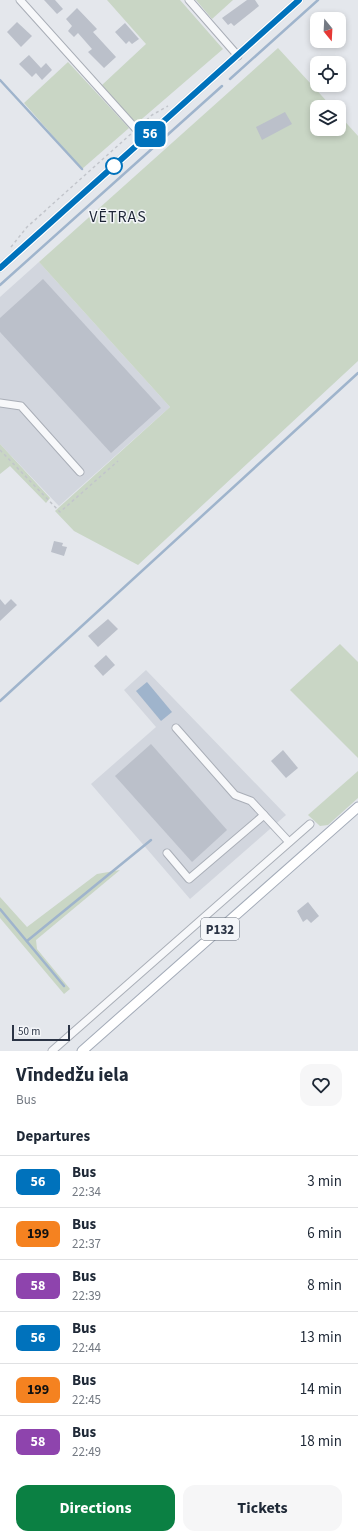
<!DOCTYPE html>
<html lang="en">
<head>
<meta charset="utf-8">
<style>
	:root { --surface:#fff; --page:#f6f6f7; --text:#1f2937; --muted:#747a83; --line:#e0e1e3; --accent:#0b8043 }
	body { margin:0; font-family:"Source Sans 3",sans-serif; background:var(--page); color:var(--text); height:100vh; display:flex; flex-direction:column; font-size:15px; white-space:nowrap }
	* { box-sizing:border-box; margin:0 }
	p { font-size:13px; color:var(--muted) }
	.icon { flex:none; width:22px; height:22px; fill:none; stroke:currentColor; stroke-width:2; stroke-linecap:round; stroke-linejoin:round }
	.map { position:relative; height:1051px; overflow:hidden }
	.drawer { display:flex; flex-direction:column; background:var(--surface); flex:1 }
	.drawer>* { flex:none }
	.badge { padding:0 8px; border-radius:6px; font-size:14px; line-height:26px }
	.needle { width:26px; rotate:162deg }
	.buttons { position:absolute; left:310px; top:12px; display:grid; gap:8px }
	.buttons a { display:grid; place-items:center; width:36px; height:36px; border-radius:8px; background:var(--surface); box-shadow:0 2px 6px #0003; font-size:20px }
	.scale { position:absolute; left:12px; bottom:10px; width:58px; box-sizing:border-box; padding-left:4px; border:2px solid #2b3445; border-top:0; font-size:11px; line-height:14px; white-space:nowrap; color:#2b3445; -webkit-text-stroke:3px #f4f6f9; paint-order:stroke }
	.map>.badge { position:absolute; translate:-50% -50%; box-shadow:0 0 0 2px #fff }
	h2 { padding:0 16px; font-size:15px; line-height:36px }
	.round { display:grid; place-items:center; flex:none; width:42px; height:42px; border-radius:12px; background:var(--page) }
	.head { display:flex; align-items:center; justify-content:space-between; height:68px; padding:0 16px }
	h1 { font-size:19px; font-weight:700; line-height:30px }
	.primary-button { display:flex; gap:8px; margin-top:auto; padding:8px 16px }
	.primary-button a { flex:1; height:46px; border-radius:12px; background:var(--accent); color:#fff; font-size:16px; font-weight:700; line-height:46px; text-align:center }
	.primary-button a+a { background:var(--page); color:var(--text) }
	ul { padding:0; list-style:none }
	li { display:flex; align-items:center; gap:12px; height:52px; padding:0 16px; border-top:1px solid var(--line) }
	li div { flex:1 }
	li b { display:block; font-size:15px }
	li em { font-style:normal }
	li .badge { min-width:44px; font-weight:700; text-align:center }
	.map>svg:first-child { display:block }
	.built { fill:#d2d6de }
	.green { fill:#c9d6c5 }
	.water { fill:#9fb4cc }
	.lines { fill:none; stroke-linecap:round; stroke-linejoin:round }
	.stream { stroke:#9fb4cc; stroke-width:2.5 }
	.building { fill:#bbc0ca }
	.minor-casing { stroke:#a9aeb7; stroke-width:9 }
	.major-casing { stroke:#a3abb8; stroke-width:11 }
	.path { stroke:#c2c5cb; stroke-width:1.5; stroke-dasharray:3 3; stroke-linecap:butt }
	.minor { stroke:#f7f8fa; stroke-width:7 }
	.major { stroke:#fff; stroke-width:9 }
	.line-casing { stroke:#fff; stroke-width:9 }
	.line { stroke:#0072bc; stroke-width:6 }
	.stop-dot { fill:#fff; stroke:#0072bc; stroke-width:2 }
	.labels { text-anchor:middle; stroke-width:3; stroke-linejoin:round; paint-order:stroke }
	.shield { fill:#f4f6f9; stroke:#676e7b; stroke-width:1 }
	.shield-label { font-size:13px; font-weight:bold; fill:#2b3445 }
	.quarter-label { font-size:16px; letter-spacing:1px; fill:#1d2536; stroke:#f4f6f9 }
</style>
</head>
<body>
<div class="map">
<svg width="358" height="1051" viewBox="0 0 358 1051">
	<rect width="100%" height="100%" fill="#e4e7ec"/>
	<g class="built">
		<polygon points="39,262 170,407 59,506 0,444 0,297"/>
		<polygon points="146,670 286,815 190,899 91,784 156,727 124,690"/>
	</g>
	<g class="green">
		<polygon points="107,0 180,0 223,49 136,124 102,85 146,44"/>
		<polygon points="196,0 233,0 212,19"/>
		<polygon points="278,48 332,107 317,107 317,129 339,129 339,115 358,136 358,361 138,565 74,531 55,511 170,407 39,262"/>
		<polygon points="68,62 129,128 82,169 24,103"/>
		<polygon points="0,444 50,498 46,503 10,466 0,474"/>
		<polygon points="340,644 358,662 358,758 290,690"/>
		<polygon points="358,771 358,798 328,825 320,826 308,815"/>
		<polygon points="120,870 36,940 37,949 70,989 64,994 0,918 0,897 27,927 97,874"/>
	</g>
	<polygon class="water" points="147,682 172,712 161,721 136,691"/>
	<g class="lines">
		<g class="stream">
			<polyline points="230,79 318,0"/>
			<polyline points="0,80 82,169"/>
			<polyline points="0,285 222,86"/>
			<polyline points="0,701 358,373"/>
			<polyline points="0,909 64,986"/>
			<polyline points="27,941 151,840"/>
		</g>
	</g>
	<g class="building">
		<polygon points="44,0 55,0 63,9 57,14"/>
		<polygon points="247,0 255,0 259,6 234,26 231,23 228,25 222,18"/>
		<polygon points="77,8 97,29 93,32 116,57 104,68 88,52 92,49 78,33 74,37 68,31 72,26 66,19"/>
		<polygon points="17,22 32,36 21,47 7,32"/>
		<polygon points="125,23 139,39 132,44 129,41 126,44 115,32"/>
		<polygon points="29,55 41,68 46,63 52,70 42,80 36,73 32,77 19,64"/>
		<polygon points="285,112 292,124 262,140 256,127"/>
		<polygon points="43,279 161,408 111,453 0,332 0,318"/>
		<polygon points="54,541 63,543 62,546 67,547 64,556 51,552"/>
		<polygon points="0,599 5,605 11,599 17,605 0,621"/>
		<polygon points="108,619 118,629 98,647 88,636"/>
		<polygon points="106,655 115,665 103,676 94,666"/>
		<polygon points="151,744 227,830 192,862 115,776"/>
		<polygon points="283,750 298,768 286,778 271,761"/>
		<polygon points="308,902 319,916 311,923 307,919 303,922 297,911"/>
	</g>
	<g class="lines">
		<defs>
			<g id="minor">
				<polyline points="20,0 145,139"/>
				<polyline points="189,0 238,56"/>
				<polyline points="0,268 299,0"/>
				<polyline points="0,403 21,406 80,472"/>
				<polyline points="176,728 235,795 251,801 289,842"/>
				<polyline points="167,853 189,879 264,815"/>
				<polyline points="52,1051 310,824"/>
			</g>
			<polyline id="major" points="82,1051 358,807"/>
		</defs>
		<use href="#minor" class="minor-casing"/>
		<use href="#major" class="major-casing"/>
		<g class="path">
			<polyline points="142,124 152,115 168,106"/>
			<polyline points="11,247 27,227 132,133"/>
			<polyline points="0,450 60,512 118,461"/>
		</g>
		<use href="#minor" class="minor"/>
		<use href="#major" class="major"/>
	</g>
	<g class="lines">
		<defs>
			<polyline id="line" points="0,268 299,0"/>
		</defs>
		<use href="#line" class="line-casing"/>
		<use href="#line" class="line"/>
	</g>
	<circle class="stop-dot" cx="114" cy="166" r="8"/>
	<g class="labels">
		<rect class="shield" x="201" y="918" width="38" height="22" rx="3"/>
		<g class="shield-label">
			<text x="220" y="934">P132</text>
		</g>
		<g class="quarter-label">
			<text x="118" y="222">VĒTRAS</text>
		</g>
	</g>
</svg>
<div class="buttons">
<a><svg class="needle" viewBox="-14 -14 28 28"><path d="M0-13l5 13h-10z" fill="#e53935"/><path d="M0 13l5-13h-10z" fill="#747a83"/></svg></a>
<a><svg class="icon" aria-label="locate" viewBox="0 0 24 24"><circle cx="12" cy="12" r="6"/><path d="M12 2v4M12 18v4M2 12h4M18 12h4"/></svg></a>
<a><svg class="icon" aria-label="layers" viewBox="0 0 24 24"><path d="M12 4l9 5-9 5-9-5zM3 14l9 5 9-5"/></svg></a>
</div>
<div class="scale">50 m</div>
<b class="badge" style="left:150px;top:134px;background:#0072bc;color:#fff">56</b>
</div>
<section class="drawer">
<div class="head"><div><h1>Vīndedžu iela</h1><p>Bus</p></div><a class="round"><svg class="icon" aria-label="heart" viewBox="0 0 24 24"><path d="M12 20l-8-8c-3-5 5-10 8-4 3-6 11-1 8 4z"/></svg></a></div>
<h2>Departures</h2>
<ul>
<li><span class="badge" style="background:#0072bc;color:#fff">56</span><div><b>Bus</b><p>22:34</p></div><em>3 min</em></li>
<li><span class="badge" style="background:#f58220;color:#111">199</span><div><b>Bus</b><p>22:37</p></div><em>6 min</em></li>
<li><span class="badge" style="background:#8e44ad;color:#fff">58</span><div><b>Bus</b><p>22:39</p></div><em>8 min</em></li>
<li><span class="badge" style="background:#0072bc;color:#fff">56</span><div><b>Bus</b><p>22:44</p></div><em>13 min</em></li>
<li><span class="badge" style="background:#f58220;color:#111">199</span><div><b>Bus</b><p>22:45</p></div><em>14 min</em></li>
<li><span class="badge" style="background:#8e44ad;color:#fff">58</span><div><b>Bus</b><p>22:49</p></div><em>18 min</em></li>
</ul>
<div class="primary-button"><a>Directions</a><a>Tickets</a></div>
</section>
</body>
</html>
